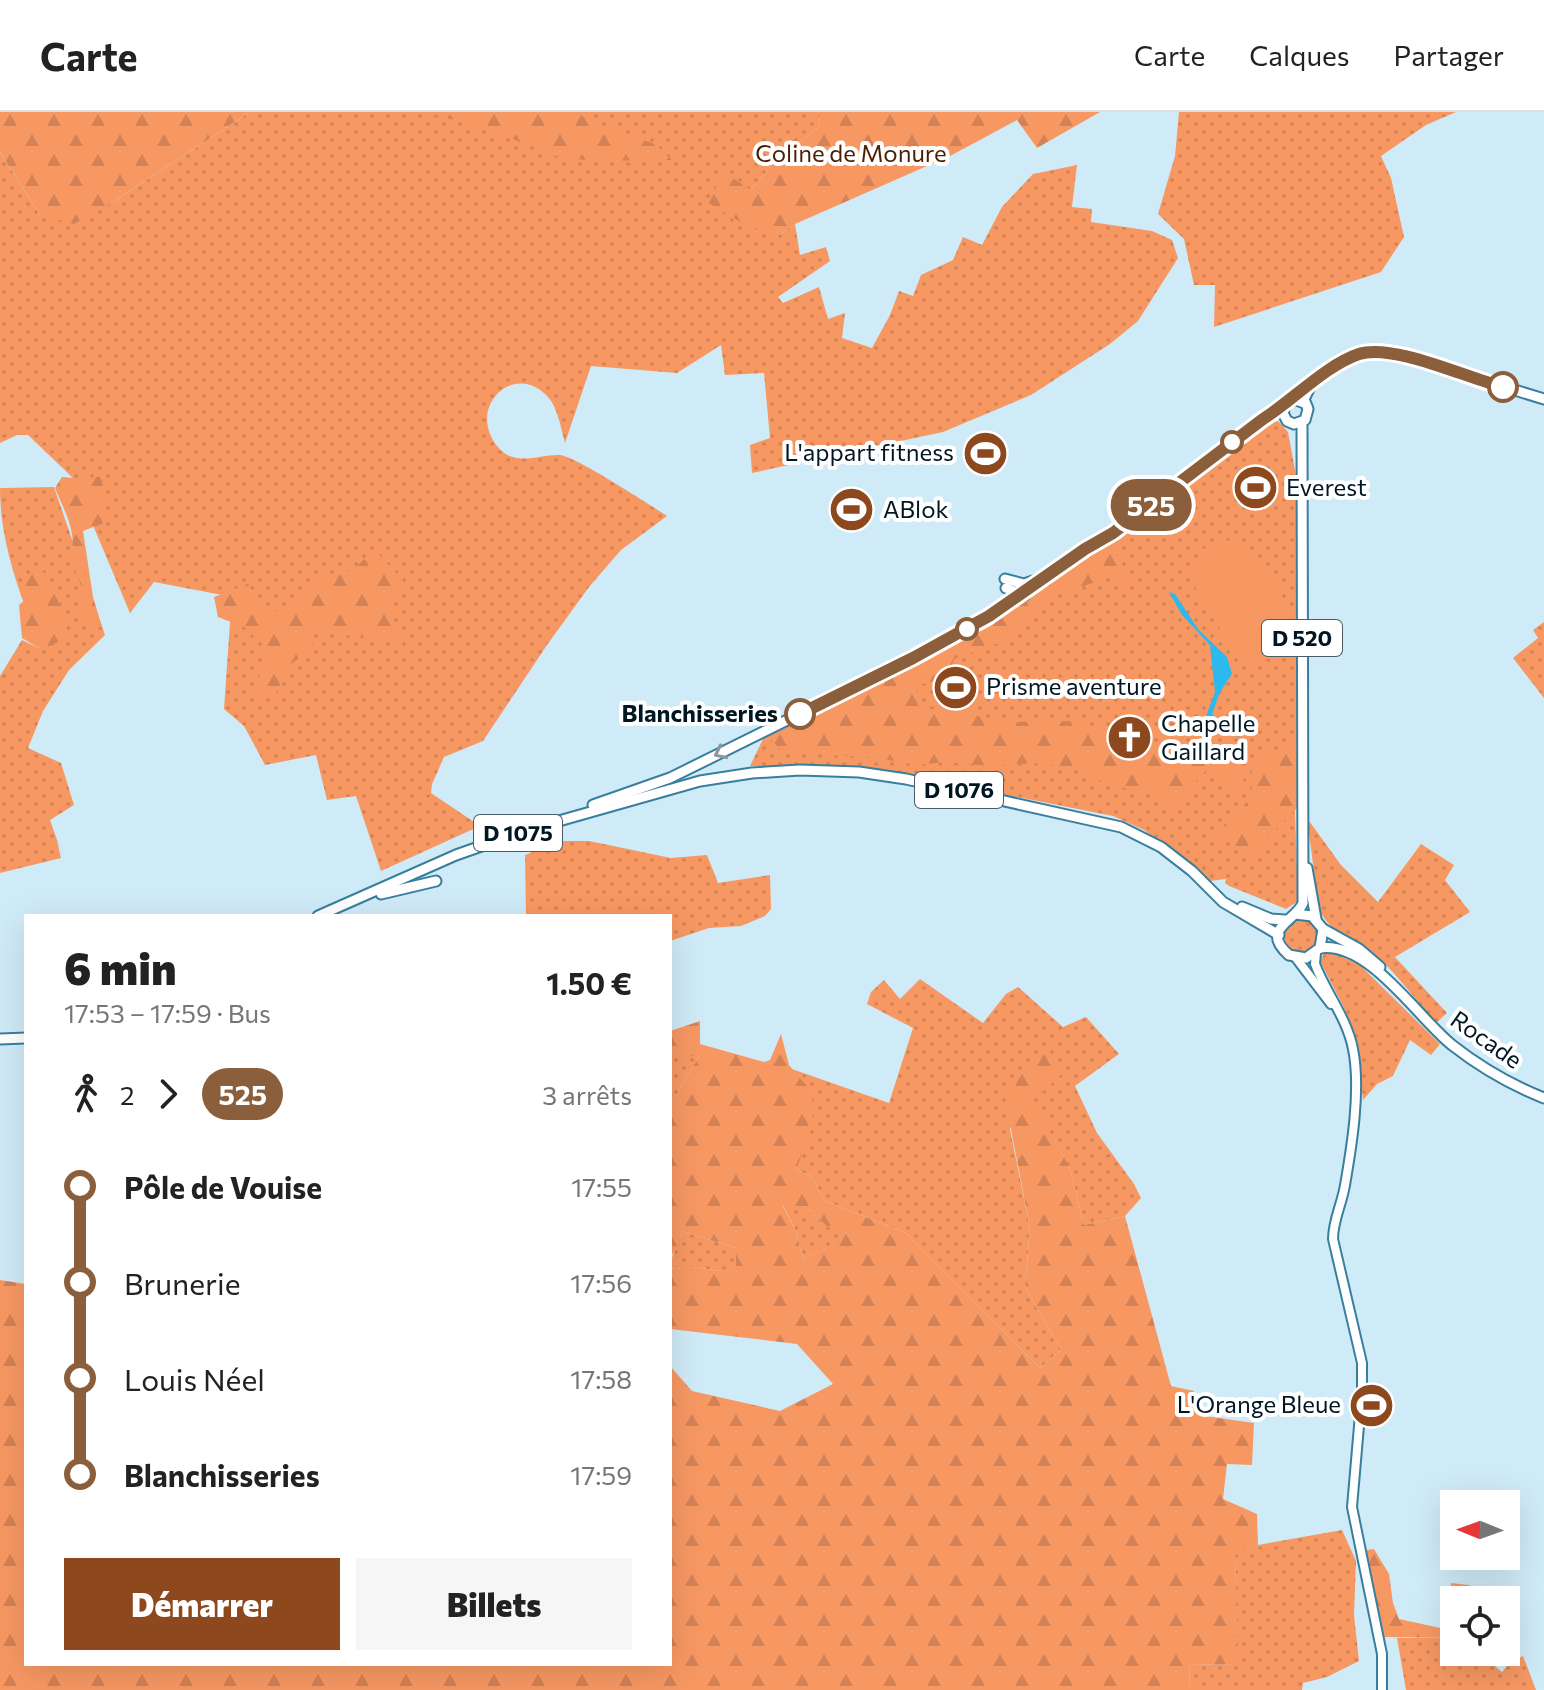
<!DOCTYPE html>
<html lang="fr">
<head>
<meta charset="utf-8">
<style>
	:root { --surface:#fff; --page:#f6f6f6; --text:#222; --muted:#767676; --line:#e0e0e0; --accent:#8d481e }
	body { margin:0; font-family:Commissioner,sans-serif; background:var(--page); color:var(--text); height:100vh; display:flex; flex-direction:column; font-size:30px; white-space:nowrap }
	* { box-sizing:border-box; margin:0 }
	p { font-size:26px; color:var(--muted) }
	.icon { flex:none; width:44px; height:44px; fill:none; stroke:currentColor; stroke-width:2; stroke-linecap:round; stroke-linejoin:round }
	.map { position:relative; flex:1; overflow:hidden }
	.sheet { position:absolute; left:24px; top:802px; width:648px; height:752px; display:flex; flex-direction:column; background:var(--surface); border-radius:0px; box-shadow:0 8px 32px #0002 }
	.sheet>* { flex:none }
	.badge { padding:0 16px; border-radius:26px; font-size:28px; line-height:52px }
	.needle { width:52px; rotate:271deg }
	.tools { position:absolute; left:1440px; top:1378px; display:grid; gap:16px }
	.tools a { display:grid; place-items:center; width:80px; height:80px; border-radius:0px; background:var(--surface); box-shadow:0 8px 32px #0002; font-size:40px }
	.map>.badge { position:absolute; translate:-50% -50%; box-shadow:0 0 0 4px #fff }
	.legs { display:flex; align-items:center; gap:12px; height:88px; padding:0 40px; font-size:26px }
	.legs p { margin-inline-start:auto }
	.summary { display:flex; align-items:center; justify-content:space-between; height:136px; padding:0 40px }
	h1 { font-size:44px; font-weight:800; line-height:60px }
	.button { display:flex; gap:16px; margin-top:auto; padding:16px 40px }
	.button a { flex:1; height:92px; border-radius:0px; background:var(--accent); color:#fff; font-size:32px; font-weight:800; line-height:92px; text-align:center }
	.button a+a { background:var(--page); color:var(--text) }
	ul { padding:0 40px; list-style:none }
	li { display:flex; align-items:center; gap:28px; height:96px; font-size:30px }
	li i { display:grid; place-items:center; width:12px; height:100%; margin:0 10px; background:currentColor }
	li i::after { content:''; width:20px; height:20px; margin:-10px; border:6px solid; border-radius:50%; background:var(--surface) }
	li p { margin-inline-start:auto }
	li:first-child i { background:linear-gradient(#0000 50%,currentColor 0) }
	li:last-child i { background:linear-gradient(currentColor 50%,#0000 0) }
	header { display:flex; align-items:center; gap:48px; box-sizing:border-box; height:112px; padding:0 40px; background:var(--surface); border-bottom:2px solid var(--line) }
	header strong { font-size:38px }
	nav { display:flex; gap:44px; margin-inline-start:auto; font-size:28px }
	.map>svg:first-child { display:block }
	.grass { fill:url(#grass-dots) }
	.forest { fill:url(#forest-firs); fill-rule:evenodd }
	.pitch { fill:#f79863 }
	.water { fill:#2bb9ee }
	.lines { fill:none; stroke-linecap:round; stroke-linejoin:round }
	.secondary-casing { stroke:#387f9e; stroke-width:12 }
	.primary-casing { stroke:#387f9e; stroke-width:13 }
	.secondary { stroke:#fff; stroke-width:8 }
	.primary { stroke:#fff; stroke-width:9 }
	.oneway { stroke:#8c979c }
	.line-1-casing { stroke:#fff; stroke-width:18 }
	.line-1 { stroke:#8b5e3c; stroke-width:12 }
	.stop-1-dot { fill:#fff; stroke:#8b5e3c; stroke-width:4 }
	.labels { text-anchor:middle; stroke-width:8; stroke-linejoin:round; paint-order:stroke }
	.shield { fill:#fff; stroke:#4c5d65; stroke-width:2 }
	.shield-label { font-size:22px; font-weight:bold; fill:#001723 }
	.park-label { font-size:24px; fill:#4b1e00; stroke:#fff }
	.poi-label { font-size:24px; fill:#001723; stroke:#fff; text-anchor:start }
	.stop-label { font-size:24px; font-weight:bold; fill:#001723; stroke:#fff; text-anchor:end }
	.street-label { font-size:24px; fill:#001723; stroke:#fff }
</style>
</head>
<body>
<header>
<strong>Carte</strong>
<nav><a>Carte</a><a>Calques</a><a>Partager</a></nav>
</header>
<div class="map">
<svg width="1544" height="1578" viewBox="0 0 1544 1578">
	<defs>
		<pattern id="grass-dots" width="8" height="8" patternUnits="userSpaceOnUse" patternTransform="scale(2)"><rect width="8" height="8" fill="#f79863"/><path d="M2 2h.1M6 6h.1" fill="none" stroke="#d28256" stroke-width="1.8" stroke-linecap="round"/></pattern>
		<pattern id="forest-firs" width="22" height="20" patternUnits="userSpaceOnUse" patternTransform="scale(2)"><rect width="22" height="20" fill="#f79863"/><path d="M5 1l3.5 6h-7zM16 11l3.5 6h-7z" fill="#d28256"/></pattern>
	</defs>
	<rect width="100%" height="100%" fill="#d0ebf8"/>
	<g class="grass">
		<path d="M250,0H820L819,15L775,49L751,78L776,125L795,112L800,143L826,135L830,149L778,185L783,191L819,175L828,207L845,201L842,226L872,236L890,203L899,179L913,184L921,163L953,148L963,125L982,133L1002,95L1033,62L1077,53L1072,95L1092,97L1091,110L1152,119L1172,128L1178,146L1138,209L1110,232L1031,283L943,320L752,361L750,333L770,326L764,261L725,263L721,233L677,261L591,254L565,331C561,317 558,296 548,285C515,248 466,294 497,334C514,356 539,342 560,343C575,344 650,393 667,404L621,438L589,475L547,533L483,629L444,645L432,672L431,681L480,714L381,759L356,684L327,688L316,643L265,653L244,614L224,597L232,482L222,483L154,470L130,501L73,366L28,323H17L0,331V40L40,103L113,90Z"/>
		<polygon points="1179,0 1456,0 1426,13 1381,44 1391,66 1404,125 1381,160 1214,215 1215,173 1194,173 1184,127 1158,102 1175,44"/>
		<polygon points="1278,309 1288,320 1297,369 1297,696 1295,698 1298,789 1286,797 1229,774 1225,771 1226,767 1210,769 1144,718 1113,704 881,658 846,655 750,654 765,623 989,515 1213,349 1271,311"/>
		<path d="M54,375L105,523L69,558L43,599L28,636L61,651L74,693L50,708L63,745L57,729L61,746L0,761V564L22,528L41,537C21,484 0,433 0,376Z"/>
		<polygon points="1544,510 1544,586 1513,546 1538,526 1533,518"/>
		<path d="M1307,706L1341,753L1378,790L1421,732L1454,753L1445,768L1470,800L1395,845L1447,901L1436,911C1415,888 1396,860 1372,840C1351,821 1337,829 1319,798Z"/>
		<polygon points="561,729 589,729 671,746 707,743 718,771 770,763 771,797 765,804 741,814 709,816 670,829 670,804 526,804 525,743"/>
		<circle cx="1302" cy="824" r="18"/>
		<polygon points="1332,839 1361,854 1440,932 1431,943 1410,928 1393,964 1377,972 1363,988 1356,928 1343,894 1320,849 1324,842"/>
		<polygon points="920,867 983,911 1006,882 1018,875 1063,915 1086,905 1119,942 1075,974 1097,1021 1134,1072 1141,1086 1125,1104 1084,1113 1069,1054 1032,989 1045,934 1010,1017 1030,1116 1025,1175 1061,1238 1040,1256 906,1121 825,1089 811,1064 796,1058 811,996 812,980 789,956 889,991 913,916 867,892 871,880 884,868 900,887"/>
		<polygon points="670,944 699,944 677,982 670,987"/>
		<polygon points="783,1093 803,1094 844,1127 803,1147 796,1119"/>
		<path d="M681,1119L736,1136V1160C718,1160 683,1151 670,1157C670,1142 680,1135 681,1119Z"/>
		<polygon points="1342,1418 1356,1449 1354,1503 1359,1549 1327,1565 1303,1571 1302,1578 1189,1578 1190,1553 1237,1552 1235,1439 1258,1433"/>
		<polygon points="1397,1526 1454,1526 1454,1540 1478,1540 1502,1560 1510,1550 1523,1544 1536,1578 1406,1578"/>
	</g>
	<g class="forest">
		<polygon points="0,0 250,0 113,90 74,112 40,103 0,40"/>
		<polygon points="425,0 576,0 588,8 655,32 672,48 594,49 559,45 487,17"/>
		<polygon points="820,0 1100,0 1037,36 1017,8 952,43 795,112 776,125 742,111 707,90 725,61 751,78 775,49 819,15"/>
		<path d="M102,364L104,411L83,419L93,485L102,515L87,518L78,484L83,479L70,444C79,423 63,396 55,376L62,365L85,367Z"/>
		<polygon points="1109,428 1130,467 1120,472 1112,464 1049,486 1035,500 1032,510 1007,528 954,547 948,564 917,574 918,598 950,596 999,610 1075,609 1089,617 1115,619 1122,629 1132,633 1147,631 1188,640 1209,638 1234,651 1243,661 1244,675 1241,682 1210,654 1171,697 1148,677 1137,679 1105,671 1072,655 1033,651 992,654 944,650 917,653 872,645 805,642 780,637 766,623 989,515"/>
		<polygon points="375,438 407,473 390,496 401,532 314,518 312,538 289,553 273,588 256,583 265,535 244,515 218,505 214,485 248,472 266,501 281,498 325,464 352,458"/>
		<polygon points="44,460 58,484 69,524 42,538 22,526 19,493 26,487 26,464"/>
		<polygon points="1293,625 1297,627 1297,696 1252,742 1213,723 1242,696 1252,683 1252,649 1265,638 1276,643"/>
		<path d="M700,909V932L764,950L770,948L781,922L789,953L812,980L813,1013L796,1058L811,1064L825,1089L906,1121L1040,1256L1061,1238L1025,1175L1030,1116L1003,976L1045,934L1066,958L1033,989L1069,1054L1084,1113L1125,1104L1171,1274L1194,1279L1198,1303L1254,1311L1252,1353L1227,1352L1223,1387L1257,1402L1258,1433L1235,1440L1238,1552L1190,1553L1189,1578H0V1168L26,1172V1552H670V1254L692,1279L780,1299L833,1272L797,1232L670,1217V1153L671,1157C685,1150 717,1161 736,1159V1136L681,1119L680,1130L670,1147V987L677,982L699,944H670V919ZM783,1094H803L843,1127L803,1147L796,1119Z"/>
		<polygon points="1374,1437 1389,1462 1393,1491 1399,1507 1445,1517 1451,1471 1469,1473 1483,1488 1454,1488 1454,1526 1383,1525 1361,1439"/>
	</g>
	<path class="pitch" d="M1222,429C1231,428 1238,428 1246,433C1255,439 1291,495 1293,506C1295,515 1291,530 1286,537C1275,552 1256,545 1241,553L1186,459L1195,454L1203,437Z"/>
	<polygon class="water" points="1169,480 1175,482 1198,517 1227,545 1232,562 1220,580 1212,602 1218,606 1221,612 1240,622 1239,625 1211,615 1202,615 1215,580 1210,533 1182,503"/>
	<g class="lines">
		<defs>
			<g id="secondary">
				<path d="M1316,841L1315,852C1326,881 1347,906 1353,937C1361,977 1352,1033 1345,1073C1342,1092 1333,1108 1333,1127L1362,1251V1279L1352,1395L1382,1542V1578"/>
				<polyline points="1296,846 1331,892"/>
			</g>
			<g id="primary">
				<polyline points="1294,287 1306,273 1351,246 1373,239 1407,245 1544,287"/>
				<polyline points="1304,291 1294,287 1286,290 1283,301 1287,309 1294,312 1305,308 1308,297 1304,287 1311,273"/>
				<polyline points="1109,425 1263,307 1283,296"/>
				<polyline points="1005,467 1024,472 1033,469"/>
				<polyline points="1006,476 1025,483"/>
				<polyline points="593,693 670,666 913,546 989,504 1100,427 1113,421"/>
				<polyline points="1307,756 1316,807"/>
				<polyline points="381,782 436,769"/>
				<polyline points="1242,795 1271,807 1285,808"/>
				<path d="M1295,802L1312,804L1323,817L1320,836L1306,846L1289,843C1259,817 1296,809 1303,791L1302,310"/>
				<polyline points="318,804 456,743 527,718 700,669 752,661 800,658 859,660 906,667 1121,715 1161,735 1192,759 1223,790 1279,823"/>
				<polyline points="1323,817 1359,837 1380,855"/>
				<path d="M1320,836C1369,829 1417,905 1452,933C1480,955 1511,973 1544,986"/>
				<polyline points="0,927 26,926"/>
			</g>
		</defs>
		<use href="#secondary" class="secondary-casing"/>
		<use href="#primary" class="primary-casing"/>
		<use href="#secondary" class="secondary"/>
		<use href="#primary" class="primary"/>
	</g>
	<defs><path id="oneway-chevron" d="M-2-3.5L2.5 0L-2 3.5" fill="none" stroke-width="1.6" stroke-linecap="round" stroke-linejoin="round" transform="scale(2)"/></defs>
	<use class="oneway" href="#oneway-chevron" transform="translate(720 641) rotate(154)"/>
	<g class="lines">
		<defs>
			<path id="line-1" d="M800,602L913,546L989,504L1085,437L1113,421L1263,307C1292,289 1326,253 1359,242C1393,231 1467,266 1503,275"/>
		</defs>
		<use href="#line-1" class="line-1-casing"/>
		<use href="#line-1" class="line-1"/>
	</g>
	<defs>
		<symbol id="stadium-disc" viewBox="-11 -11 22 22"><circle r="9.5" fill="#8d481e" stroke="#fff"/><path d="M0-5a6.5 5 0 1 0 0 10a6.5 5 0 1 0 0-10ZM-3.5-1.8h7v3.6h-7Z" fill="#fff"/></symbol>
		<symbol id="church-disc" viewBox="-11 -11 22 22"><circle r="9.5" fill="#8d481e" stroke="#fff"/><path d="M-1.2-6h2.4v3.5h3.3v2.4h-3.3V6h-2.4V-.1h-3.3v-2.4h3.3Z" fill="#fff"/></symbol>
	</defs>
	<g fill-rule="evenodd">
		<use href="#stadium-disc" x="960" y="316" width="51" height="51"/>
		<use href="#stadium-disc" x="1230" y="350" width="51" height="51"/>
		<use href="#stadium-disc" x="826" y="372" width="51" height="51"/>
		<use href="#stadium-disc" x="930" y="550" width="51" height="51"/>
		<use href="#church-disc" x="1104" y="600" width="51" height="51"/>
		<use href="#stadium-disc" x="1346" y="1268" width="51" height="51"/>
	</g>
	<g class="stop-1-dot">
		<circle cx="1503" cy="275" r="14"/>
		<circle cx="1232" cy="330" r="10"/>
		<circle cx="967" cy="517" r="10"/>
		<circle cx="800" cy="602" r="14"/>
	</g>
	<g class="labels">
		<g class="shield">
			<rect x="1262" y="508" width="80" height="36" rx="6"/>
			<rect x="915" y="660" width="88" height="36" rx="6"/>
			<rect x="474" y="703" width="88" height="36" rx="6"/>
		</g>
		<g class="shield-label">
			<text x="1302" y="534">D 520</text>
			<text x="959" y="686">D 1076</text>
			<text x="518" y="729">D 1075</text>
		</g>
		<g class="park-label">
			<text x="851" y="50">Coline de Monure</text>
		</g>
		<g class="poi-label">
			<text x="954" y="349" text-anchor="end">L'appart fitness</text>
			<text x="1286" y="384">Everest</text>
			<text x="883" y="406">ABlok</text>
			<text x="986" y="583">Prisme aventure</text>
			<text x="1161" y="620">Chapelle<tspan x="1161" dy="28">Gaillard</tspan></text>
			<text x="1341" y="1301" text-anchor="end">L'Orange Bleue</text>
		</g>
		<g class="stop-label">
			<text x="778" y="610">Blanchisseries</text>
		</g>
		<g class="street-label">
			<text transform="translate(1486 928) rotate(35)" y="8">Rocade</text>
		</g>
	</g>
</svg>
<div class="tools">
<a><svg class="needle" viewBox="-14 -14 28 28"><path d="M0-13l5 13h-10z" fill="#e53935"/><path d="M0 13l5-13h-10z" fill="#767676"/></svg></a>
<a><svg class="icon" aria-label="locate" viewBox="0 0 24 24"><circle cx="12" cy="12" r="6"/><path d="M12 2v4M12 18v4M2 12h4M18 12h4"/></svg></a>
</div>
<b class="badge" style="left:1151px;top:393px;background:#8b5e3c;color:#fff">525</b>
<section class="sheet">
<div class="summary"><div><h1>6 min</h1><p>17:53 – 17:59 · Bus</p></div><b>1.50 €</b></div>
<div class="legs"><svg class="icon" aria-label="walk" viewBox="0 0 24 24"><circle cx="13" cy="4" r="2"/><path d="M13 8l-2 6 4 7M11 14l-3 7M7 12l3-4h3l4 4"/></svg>2<svg class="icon" aria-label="forward" viewBox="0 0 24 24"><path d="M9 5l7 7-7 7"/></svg><b class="badge" style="background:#8b5e3c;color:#fff">525</b><p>3 arrêts</p></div>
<ul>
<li><i style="color:#8b5e3c"></i><b>Pôle de Vouise</b><p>17:55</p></li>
<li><i style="color:#8b5e3c"></i><span>Brunerie</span><p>17:56</p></li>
<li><i style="color:#8b5e3c"></i><span>Louis Néel</span><p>17:58</p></li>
<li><i style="color:#8b5e3c"></i><b>Blanchisseries</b><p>17:59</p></li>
</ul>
<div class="button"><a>Démarrer</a><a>Billets</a></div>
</section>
</div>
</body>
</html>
